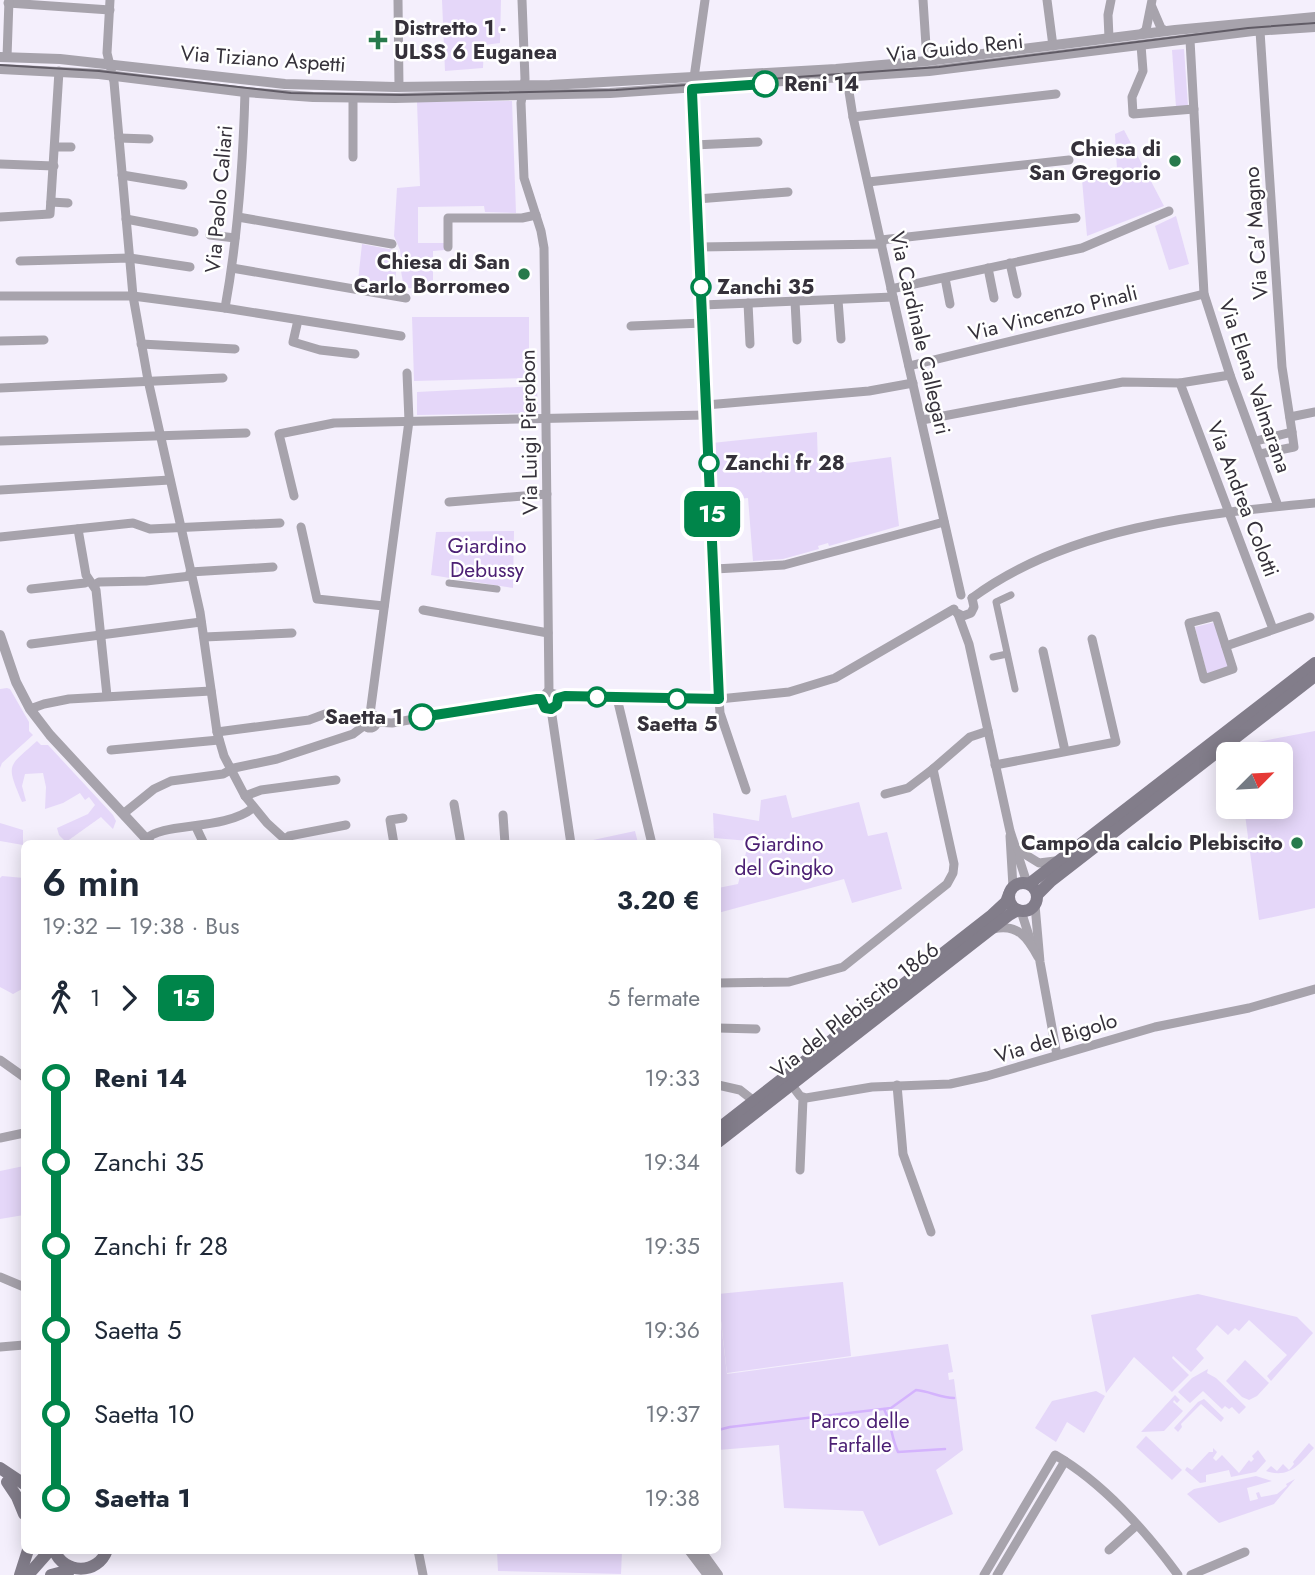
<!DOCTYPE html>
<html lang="it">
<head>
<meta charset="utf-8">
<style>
	:root { --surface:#fff; --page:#f6f6f7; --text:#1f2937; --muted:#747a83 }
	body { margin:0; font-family:Jost,sans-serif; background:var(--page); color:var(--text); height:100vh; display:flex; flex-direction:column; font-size:26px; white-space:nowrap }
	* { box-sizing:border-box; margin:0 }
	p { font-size:23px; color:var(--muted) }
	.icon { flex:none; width:38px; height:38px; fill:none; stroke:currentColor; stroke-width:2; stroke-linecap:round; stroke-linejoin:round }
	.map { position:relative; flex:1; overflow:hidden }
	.sheet { position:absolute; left:21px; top:840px; width:700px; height:714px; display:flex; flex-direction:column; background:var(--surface); border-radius:10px; box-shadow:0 4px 18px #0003 }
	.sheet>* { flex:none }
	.badge { padding:0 14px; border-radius:10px; font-size:24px; line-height:46px }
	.needle { width:46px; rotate:66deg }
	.controls { position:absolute; left:1216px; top:742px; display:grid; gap:14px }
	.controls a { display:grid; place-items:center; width:77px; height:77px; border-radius:10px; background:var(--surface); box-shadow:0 4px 18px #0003; font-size:35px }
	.map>.badge { position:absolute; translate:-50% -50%; box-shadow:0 0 0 4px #fff }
	.legs { display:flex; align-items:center; gap:10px; height:77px; padding:0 21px; font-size:23px }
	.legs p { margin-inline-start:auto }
	.head { display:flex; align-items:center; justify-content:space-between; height:119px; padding:0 21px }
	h1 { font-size:38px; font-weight:600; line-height:52px }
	ul { padding:0 21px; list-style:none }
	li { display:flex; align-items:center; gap:24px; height:84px; font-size:26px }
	li i { display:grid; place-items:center; width:10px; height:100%; margin:0 9px; background:currentColor }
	li i::after { content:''; width:18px; height:18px; margin:-9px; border:5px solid; border-radius:50%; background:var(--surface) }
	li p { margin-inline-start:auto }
	li:first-child i { background:linear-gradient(#0000 50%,currentColor 0) }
	li:last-child i { background:linear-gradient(currentColor 50%,#0000 0) }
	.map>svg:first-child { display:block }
	.green { fill:#e5d7f9 }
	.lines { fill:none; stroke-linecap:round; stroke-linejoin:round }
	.stream { stroke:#d4b3fd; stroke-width:2.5 }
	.pedestrian { stroke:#a7a3ac; stroke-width:7 }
	.minor { stroke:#a7a3ac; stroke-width:9 }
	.tertiary { stroke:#a7a3ac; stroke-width:10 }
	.secondary { stroke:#827d8a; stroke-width:12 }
	.tram { stroke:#605b65; stroke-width:2 }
	.line-1-casing { stroke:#fff; stroke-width:16 }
	.line-1 { stroke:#00854a; stroke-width:10 }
	.poi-dot { fill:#277a4c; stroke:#fff; stroke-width:2.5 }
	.stop-1-dot { fill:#fff; stroke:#00854a; stroke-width:3.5 }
	.labels { text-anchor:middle; stroke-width:5; stroke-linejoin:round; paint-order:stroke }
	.poi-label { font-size:21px; font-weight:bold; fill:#35313a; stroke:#fff; text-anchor:end }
	.street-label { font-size:21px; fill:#35313a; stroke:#fff }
	.stop-label { font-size:21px; font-weight:bold; fill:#35313a; stroke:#fff; text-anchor:start }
	.park-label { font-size:21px; fill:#4c2074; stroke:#fff }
</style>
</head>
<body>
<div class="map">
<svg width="1315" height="1575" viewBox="0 0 1315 1575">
	<rect width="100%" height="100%" fill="#f4effc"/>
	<g class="green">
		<polygon points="442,0 501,0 500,43 484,45 483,68 445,71"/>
		<polygon points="1184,49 1188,106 1176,107 1172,50"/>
		<polygon points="512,101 516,213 485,212 484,206 418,207 418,243 445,243 445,250 433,251 433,266 402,266 400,250 394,236 397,188 420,186 417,102"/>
		<polygon points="1124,130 1164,206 1087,236 1082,180 1117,170 1115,134"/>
		<polygon points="1176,216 1189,264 1169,270 1155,226"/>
		<polygon points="362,244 399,251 394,288 358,281"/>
		<polygon points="433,270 433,289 404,288 401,271"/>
		<polygon points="412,317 529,317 529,378 414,381"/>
		<polygon points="537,386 538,413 417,415 417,392"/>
		<polygon points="817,432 818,467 891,457 899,526 829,546 828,543 818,546 819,549 783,559 753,561 748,498 716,501 712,443"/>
		<polygon points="514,531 513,588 431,575 436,532"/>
		<polygon points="1215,622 1229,667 1207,674 1195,627"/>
		<polygon points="7,688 10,689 29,722 29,731 33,735 2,763 0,768 0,689"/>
		<polygon points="1315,731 1315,908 1259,920 1244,807 1281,807 1281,754 1238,754 1238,751 1247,744"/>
		<path d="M37,741L41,745H48L113,815L116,821L113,829L101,817L66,842L59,835L57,828L88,814L95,805L89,797L85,800L80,793L63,803L45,809L46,787L43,773L25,774L22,786L26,801L22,802C6,763 7,768 37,741Z"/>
		<polygon points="786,795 792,818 859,802 868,836 887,832 902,889 852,903 844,879 718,913 718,888 738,884 749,841 714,838 713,813 759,821 761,800"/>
		<polygon points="0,823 23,830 23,845 0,841"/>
		<polygon points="635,831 638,843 579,843"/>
		<polygon points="2,876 24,878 23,883 24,884 24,988 13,994 0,987 0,878"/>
		<polygon points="24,1166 24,1215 0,1219 0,1171"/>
		<polygon points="843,1282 851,1356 727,1373 718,1294"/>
		<polygon points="1198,1294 1297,1317 1313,1333 1271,1381 1267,1376 1287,1355 1249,1320 1239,1331 1235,1328 1228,1335 1217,1325 1196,1349 1204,1358 1191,1372 1173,1356 1172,1358 1189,1375 1172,1392 1134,1357 1106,1393 1091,1315"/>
		<polygon points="718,1297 727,1374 948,1344 953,1372 948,1373 949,1380 954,1379 963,1450 936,1470 953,1514 879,1546 863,1511 784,1508 779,1445 718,1450"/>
		<polygon points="1245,1360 1269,1383 1257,1396 1249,1400 1242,1397 1226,1381"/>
		<polygon points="1208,1369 1207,1373 1216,1378 1246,1407 1239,1414 1232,1407 1229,1409 1225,1406 1222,1409 1203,1391 1190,1403 1178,1392 1192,1378"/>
		<polygon points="1096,1391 1105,1396 1084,1433 1067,1422 1056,1442 1035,1428 1052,1401"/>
		<polygon points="1175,1395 1180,1400 1177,1403 1174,1400 1173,1402 1183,1411 1164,1431 1141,1432"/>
		<polygon points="1204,1399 1224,1418 1221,1422 1201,1404 1181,1424 1182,1427 1178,1432 1174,1428 1198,1402"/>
		<polygon points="1146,1436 1182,1470 1172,1480 1136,1447"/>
		<path d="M1309,1443L1314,1448C1299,1464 1290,1479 1266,1471L1271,1466L1277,1471L1283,1464L1289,1470L1294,1464L1293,1462Z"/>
		<polygon points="1213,1448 1217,1452 1213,1458 1216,1461 1222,1455 1239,1473 1249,1460 1251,1462 1254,1459 1252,1456 1258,1450 1266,1461 1256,1472 1231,1477 1229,1470 1206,1475 1206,1482 1200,1483 1185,1470 1187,1467 1192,1470 1209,1452 1213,1452"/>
		<polygon points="1256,1476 1272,1481 1247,1488 1250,1501 1258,1499 1256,1493 1259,1492 1261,1497 1277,1494 1287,1486 1286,1484 1295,1479 1274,1504 1219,1523 1187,1494 1194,1489"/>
		<polygon points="497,1551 622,1551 621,1574 498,1571"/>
	</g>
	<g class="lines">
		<g class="stream">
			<path d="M884,1409C892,1425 891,1437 898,1452L945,1449"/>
			<path d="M718,1430L730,1427L891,1408L916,1390C929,1391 941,1398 954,1398"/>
		</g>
		<g class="pedestrian">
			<polyline points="449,583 497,589"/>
			<polyline points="1011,595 996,602 1015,689"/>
			<polyline points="993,657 1007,654"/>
		</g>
		<g class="minor">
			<polyline points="110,0 107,53 114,82 133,296 148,380 200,612 217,732 224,756 245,796 267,823 290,844"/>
			<polyline points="398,0 399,87"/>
			<polyline points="522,0 525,79 521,103 524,178 541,231 544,248 549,692"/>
			<polyline points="705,0 692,92 719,699 720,713 746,790"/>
			<polyline points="923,0 927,61"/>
			<polyline points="1047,0 1053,46"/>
			<polyline points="8,3 110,10"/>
			<polyline points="1152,7 1161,28 1166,31"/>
			<polyline points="1260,31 1282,367 1292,432"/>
			<polyline points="1141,34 1146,30 1152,0"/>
			<polyline points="1109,38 1108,15 1111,0"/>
			<polyline points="1190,40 1204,294 1230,375 1278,506"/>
			<polyline points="1141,45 1143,71 1132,97 1133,114 1194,109"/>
			<polyline points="7,57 9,0"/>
			<polyline points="847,79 853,117 893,297 961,595"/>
			<polyline points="853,117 1056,94"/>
			<polyline points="119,138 149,139"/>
			<polyline points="694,145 758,142"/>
			<polyline points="55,147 71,147"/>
			<polyline points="353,157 353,98"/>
			<polyline points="0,164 54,166"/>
			<polyline points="122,175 183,185"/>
			<polyline points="868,182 1069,160"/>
			<polyline points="697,199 788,192"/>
			<polyline points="51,202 68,203"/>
			<polyline points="0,217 50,214 59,71"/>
			<polyline points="238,217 392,244"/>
			<polyline points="126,219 194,232"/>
			<polyline points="210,235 235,238"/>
			<polyline points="881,240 1076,218"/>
			<polyline points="448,247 448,218 522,218 536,215"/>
			<polyline points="699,247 882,244"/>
			<polyline points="20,261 130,258 190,267"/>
			<polyline points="1010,263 1017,294"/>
			<polyline points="232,268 406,298"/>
			<polyline points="988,268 994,298"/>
			<polyline points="945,278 950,304"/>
			<polyline points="891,289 1082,248 1169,211"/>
			<polyline points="0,296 133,296 225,308 401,336"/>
			<polyline points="838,300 841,339"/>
			<polyline points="795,301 797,340"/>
			<polyline points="748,303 750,344"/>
			<polyline points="702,305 893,297"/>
			<path d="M225,308C238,237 243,164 245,92"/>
			<polyline points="298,320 293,342 320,350 355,354"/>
			<polyline points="631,326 703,323"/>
			<polyline points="0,341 44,340"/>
			<polyline points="141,344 235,349"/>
			<polyline points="909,366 1204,294"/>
			<polyline points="1180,383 1273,629"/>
			<polyline points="0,388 223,378"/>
			<polyline points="706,405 869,391 913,383"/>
			<polyline points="1290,417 1315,412"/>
			<polyline points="922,420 1123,382 1180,383 1230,375"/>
			<polyline points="0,441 246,433"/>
			<polyline points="1256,441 1292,432 1294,447 1260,454"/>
			<polyline points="0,490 170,480"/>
			<polyline points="294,496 279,434 334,423 706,415"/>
			<polyline points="449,502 547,494"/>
			<polyline points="301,527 317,599 384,606"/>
			<polyline points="78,529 86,575 96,590 107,696"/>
			<polyline points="0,537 133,523 150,529 280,523"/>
			<polyline points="715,569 784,565 944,522"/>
			<polyline points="190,572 273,567"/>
			<polyline points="94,585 99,582 146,581 191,576"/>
			<polyline points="31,589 85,583 89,581"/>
			<path d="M972,598C1068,527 1200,514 1315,503"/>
			<polyline points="423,610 548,633"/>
			<polyline points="957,613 963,616 971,613 974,607 972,598"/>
			<polyline points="958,614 969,644 1010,831 1027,883"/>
			<polygon points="1216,616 1233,669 1204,679 1189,623"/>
			<polyline points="204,637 292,633"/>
			<polyline points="31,644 201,622"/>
			<polyline points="1226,646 1310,617"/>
			<polyline points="1043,651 1065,751"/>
			<polyline points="558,698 565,696 719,699 789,692 835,678 954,609"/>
			<polyline points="617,698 652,844"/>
			<polyline points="30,709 44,704 69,699 211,691"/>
			<polyline points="551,709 571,844"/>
			<circle cx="370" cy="721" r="7"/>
			<polyline points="370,714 409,421 407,373"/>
			<polyline points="377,722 392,723 504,703 541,700 547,692 555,694"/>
			<polyline points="217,732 309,720 325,714"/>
			<polyline points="111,750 219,740"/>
			<polyline points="995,765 1116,742 1092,639"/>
			<polyline points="885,794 908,788 933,769"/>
			<polyline points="245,796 261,790 336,780"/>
			<polyline points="454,804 461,844"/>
			<polyline points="123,814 154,789 171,781 223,774 234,768 277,759 353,734 365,725"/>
			<polyline points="503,815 505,844"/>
			<polyline points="196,827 204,844"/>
			<polyline points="1010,836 1013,887"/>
			<path d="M146,839C162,822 224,831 253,808"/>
			<polyline points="285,839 289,836 346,825"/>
			<polyline points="394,844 390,820 403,818"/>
			<polyline points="1018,850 1039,863 1055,861"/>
			<polyline points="1035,905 1040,962 1057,1055"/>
			<polyline points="1021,911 1030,939"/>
			<path d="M993,929C1018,923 1028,938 1038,957"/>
			<polyline points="718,983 789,982 843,967 947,884 953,873 954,864 933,769 970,737 988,731"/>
			<polyline points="718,1028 756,1029"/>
			<polyline points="0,1060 24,1077"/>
			<polyline points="791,1084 800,1096 806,1098 872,1087 950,1084 987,1076 1155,1027 1249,1008 1315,989"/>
			<polyline points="718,1085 740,1090 754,1101"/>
			<polyline points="897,1085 903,1154 931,1232"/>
			<polyline points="0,1138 24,1133"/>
			<polyline points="800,1170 803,1098"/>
			<polyline points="0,1277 24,1287"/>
			<polyline points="0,1347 24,1345"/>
			<polyline points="418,1550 423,1575"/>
			<polyline points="1109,1550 1137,1525"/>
			<path d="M984,1575L1055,1455C1102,1482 1146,1531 1178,1575"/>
			<polyline points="997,1575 1065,1461"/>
			<polyline points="1191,1575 1245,1552"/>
		</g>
		<g class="tertiary">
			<polyline points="0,57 60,59 285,84 395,87 550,85 836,69 927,61 1175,30 1315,17"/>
			<polyline points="0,69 99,74 245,92 313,97 395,98 610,93 929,71 1253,31 1315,27"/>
			<polyline points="0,635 16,682 30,709 50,735 151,844"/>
			<polyline points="689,1550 708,1575"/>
			<polyline points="700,1550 718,1575"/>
		</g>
		<g class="secondary">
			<circle cx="1023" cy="897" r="14"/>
			<polyline points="1029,884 1315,663"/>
			<polyline points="1037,895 1051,881 1315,676"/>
			<polyline points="718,1129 992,915 1006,902 1009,894"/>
			<polyline points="718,1142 1009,915 1018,910"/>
			<polyline points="0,1468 24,1484"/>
			<polyline points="7,1482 17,1497 24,1514"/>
			<path d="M54,1550C64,1575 98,1575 107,1550"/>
			<polyline points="20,1575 28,1550"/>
			<polyline points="28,1575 50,1550"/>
			<polyline points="51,1575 70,1570"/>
		</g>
		<polyline class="tram" points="0,65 99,71 291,93 401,95 616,90 939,67 1248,28 1315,23"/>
	</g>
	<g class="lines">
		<defs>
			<polyline id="line-1" points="422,717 537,699 541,699 545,708 551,709 557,705 558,698 565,696 719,699 692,92 692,89 765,84"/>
		</defs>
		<use href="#line-1" class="line-1-casing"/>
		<use href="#line-1" class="line-1"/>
	</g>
	<g class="poi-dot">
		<path d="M374.5 29.5h7v7h7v7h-7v7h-7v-7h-7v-7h7z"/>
		<circle cx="1175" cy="161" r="7"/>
		<circle cx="524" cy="274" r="7"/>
		<circle cx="1297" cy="843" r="7"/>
	</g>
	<g class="stop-1-dot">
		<circle cx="765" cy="84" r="12"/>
		<circle cx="701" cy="287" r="9"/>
		<circle cx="709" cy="463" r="9"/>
		<circle cx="597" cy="697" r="9"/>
		<circle cx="677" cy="699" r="9"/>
		<circle cx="422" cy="717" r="12"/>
	</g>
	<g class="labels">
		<g class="poi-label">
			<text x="394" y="35" text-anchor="start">Distretto 1 -<tspan x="394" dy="24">ULSS 6 Euganea</tspan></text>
			<text x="1161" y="156">Chiesa di<tspan x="1161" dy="24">San Gregorio</tspan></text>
			<text x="510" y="269">Chiesa di San<tspan x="510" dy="24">Carlo Borromeo</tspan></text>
			<text x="1283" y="850">Campo da calcio Plebiscito</text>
		</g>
		<g class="street-label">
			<text transform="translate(955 48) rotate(-6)" y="7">Via Guido Reni</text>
			<text transform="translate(263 59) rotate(4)" y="7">Via Tiziano Aspetti</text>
			<text transform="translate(219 199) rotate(-85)" y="7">Via Paolo Caliari</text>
			<text transform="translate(1256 233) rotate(-94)" y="7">Via Ca' Magno</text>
			<text transform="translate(1053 313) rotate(-14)" y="7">Via Vincenzo Pinali</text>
			<text transform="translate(920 333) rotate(77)" y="7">Via Cardinale Callegari</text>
			<text transform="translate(1255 386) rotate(71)" y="7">Via Elena Valmarana</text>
			<text transform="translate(529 432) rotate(-91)" y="7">Via Luigi Pierobon</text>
			<text transform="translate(1243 499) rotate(69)" y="7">Via Andrea Colotti</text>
			<text transform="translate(855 1010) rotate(-38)" y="7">Via del Plebiscito 1866</text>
			<text transform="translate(1056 1038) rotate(-17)" y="7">Via del Bigolo</text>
		</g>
		<g class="stop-label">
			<text x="784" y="91">Reni 14</text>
			<text x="717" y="294">Zanchi 35</text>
			<text x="725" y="470">Zanchi fr 28</text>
			<text x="403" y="724" text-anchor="end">Saetta 1</text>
			<text x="677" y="731" text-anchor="middle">Saetta 5</text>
		</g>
		<g class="park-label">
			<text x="487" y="553">Giardino<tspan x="487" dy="24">Debussy</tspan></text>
			<text x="784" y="851">Giardino<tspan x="784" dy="24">del Gingko</tspan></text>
			<text x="860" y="1428">Parco delle<tspan x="860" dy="24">Farfalle</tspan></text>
		</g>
	</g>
</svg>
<div class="controls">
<a><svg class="needle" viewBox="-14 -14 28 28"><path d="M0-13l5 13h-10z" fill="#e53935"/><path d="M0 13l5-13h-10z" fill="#747a83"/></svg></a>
</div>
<b class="badge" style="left:712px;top:514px;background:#00854a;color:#fff">15</b>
<section class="sheet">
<div class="head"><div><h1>6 min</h1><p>19:32 – 19:38 · Bus</p></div><b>3.20 €</b></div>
<div class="legs"><svg class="icon" aria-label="walk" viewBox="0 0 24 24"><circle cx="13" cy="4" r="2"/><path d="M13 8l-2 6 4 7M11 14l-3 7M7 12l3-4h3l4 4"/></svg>1<svg class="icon" aria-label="forward" viewBox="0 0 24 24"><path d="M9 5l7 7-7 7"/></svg><b class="badge" style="background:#00854a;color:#fff">15</b><p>5 fermate</p></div>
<ul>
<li><i style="color:#00854a"></i><b>Reni 14</b><p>19:33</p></li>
<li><i style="color:#00854a"></i><span>Zanchi 35</span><p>19:34</p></li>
<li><i style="color:#00854a"></i><span>Zanchi fr 28</span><p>19:35</p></li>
<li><i style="color:#00854a"></i><span>Saetta 5</span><p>19:36</p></li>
<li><i style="color:#00854a"></i><span>Saetta 10</span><p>19:37</p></li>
<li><i style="color:#00854a"></i><b>Saetta 1</b><p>19:38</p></li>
</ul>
</section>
</div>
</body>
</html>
